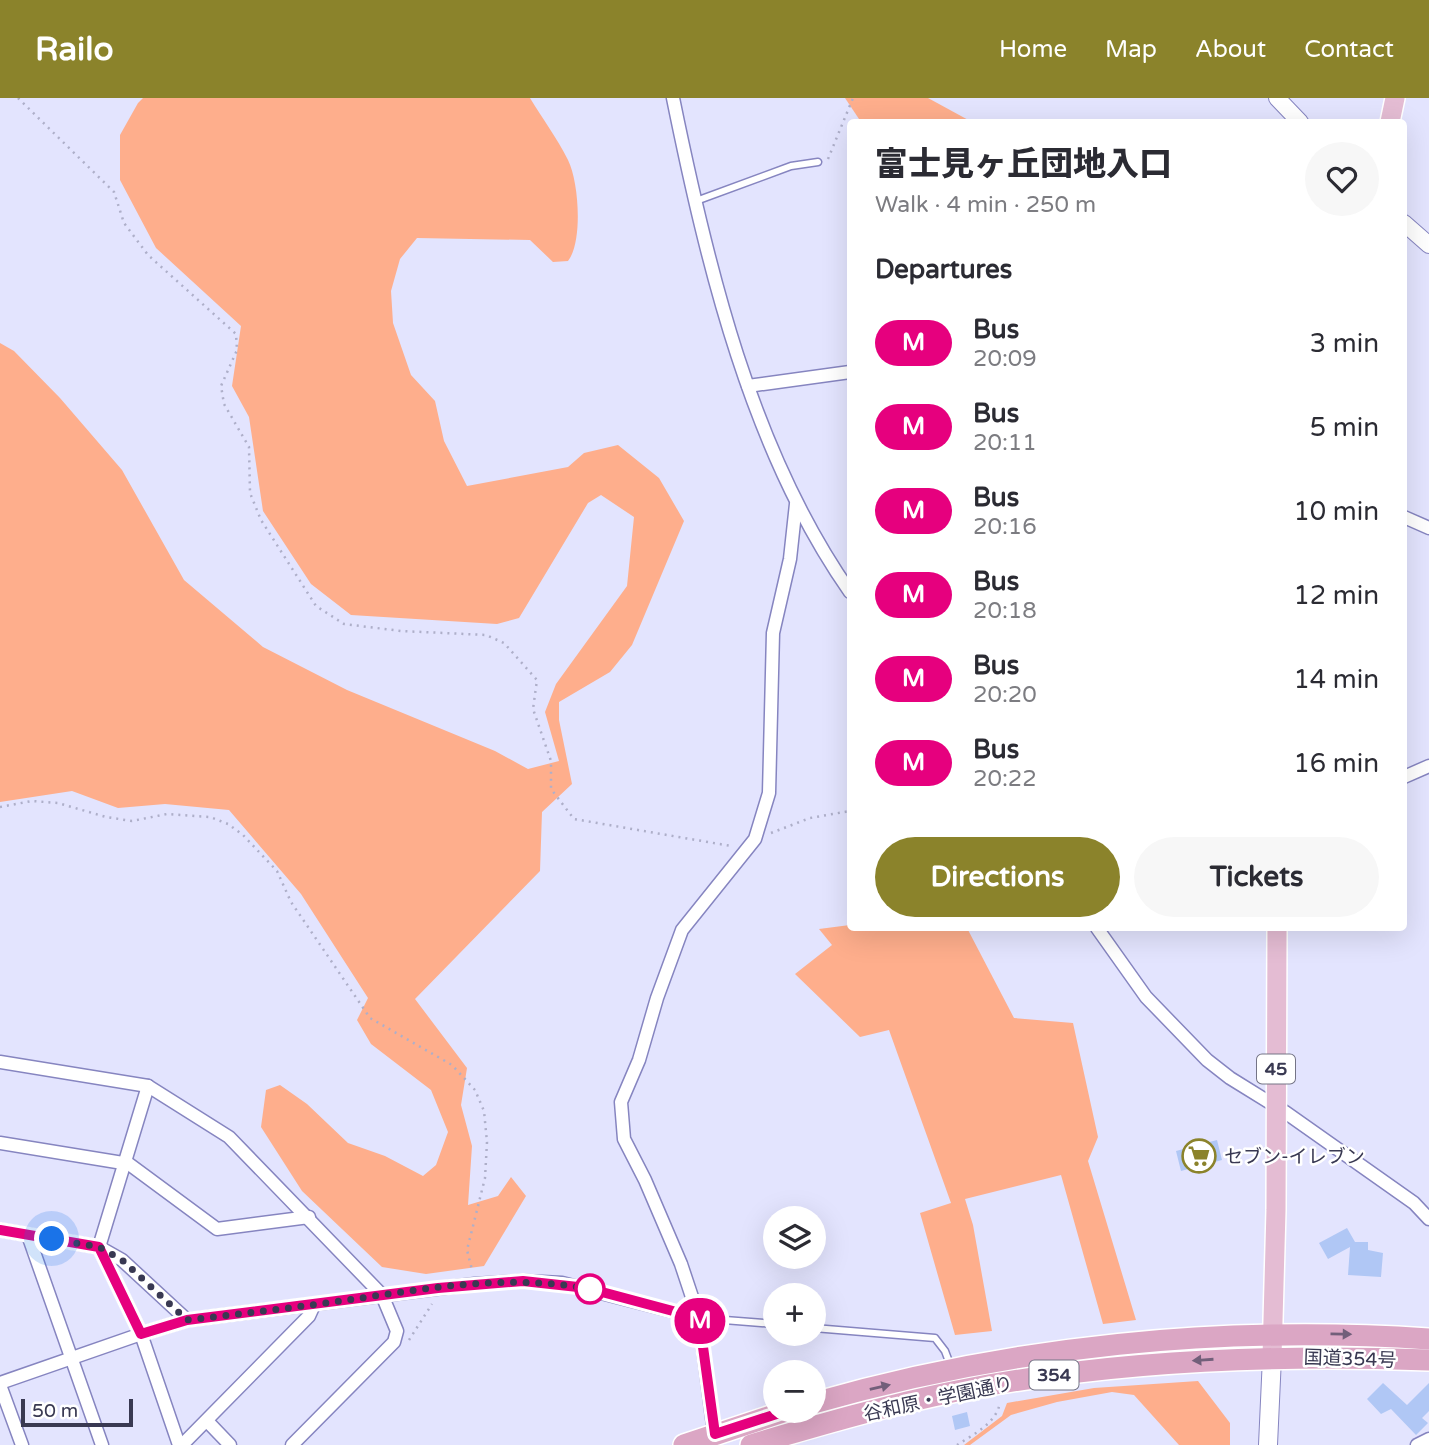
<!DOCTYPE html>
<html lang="en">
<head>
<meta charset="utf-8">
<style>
	:root { --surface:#fff; --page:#f7f7f7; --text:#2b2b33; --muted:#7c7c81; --accent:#8b832b }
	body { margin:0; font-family:"Varela Round","Noto Sans JP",sans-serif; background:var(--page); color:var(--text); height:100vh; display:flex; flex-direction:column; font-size:26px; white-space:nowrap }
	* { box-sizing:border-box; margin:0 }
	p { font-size:23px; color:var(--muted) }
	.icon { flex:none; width:38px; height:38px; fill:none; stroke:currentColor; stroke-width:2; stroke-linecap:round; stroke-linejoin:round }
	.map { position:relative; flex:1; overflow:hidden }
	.sheet { position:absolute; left:847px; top:21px; width:560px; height:812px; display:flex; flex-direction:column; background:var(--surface); border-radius:7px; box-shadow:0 7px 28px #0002 }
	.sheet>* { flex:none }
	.badge { padding:0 14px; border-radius:23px; font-size:24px; line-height:46px }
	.fabs { position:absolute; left:763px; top:1108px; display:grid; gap:14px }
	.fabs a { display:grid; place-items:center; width:63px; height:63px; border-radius:50%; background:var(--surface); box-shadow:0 7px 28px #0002; font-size:35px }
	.scale { position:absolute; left:21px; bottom:18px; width:112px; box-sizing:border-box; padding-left:7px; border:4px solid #393952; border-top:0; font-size:19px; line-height:24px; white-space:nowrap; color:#393952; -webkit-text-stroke:5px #fff; paint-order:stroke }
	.you { position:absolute; width:35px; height:35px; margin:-18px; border:5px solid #fff; border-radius:50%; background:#1a73e8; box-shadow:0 0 0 10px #1a73e833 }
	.map>.badge { position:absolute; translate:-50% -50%; box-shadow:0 0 0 4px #fff }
	h2 { padding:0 28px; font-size:26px; line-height:63px }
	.round { display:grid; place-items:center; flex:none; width:74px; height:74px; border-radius:37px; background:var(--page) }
	.summary { display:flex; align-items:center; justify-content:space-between; height:119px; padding:0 28px }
	h1 { font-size:33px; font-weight:800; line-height:52px }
	.cta { display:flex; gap:14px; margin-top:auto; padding:14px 28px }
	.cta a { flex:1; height:80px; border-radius:42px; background:var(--accent); color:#fff; font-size:28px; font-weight:800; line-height:80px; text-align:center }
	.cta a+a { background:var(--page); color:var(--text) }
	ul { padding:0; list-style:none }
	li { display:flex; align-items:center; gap:21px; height:84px; padding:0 28px }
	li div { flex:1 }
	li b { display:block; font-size:26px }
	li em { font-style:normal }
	li .badge { min-width:77px; font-weight:700; text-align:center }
	header { display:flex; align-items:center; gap:42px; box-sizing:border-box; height:98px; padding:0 35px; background:var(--accent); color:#fff }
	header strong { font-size:33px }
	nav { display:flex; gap:38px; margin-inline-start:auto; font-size:24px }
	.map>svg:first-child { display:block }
	.green { fill:#feae8c }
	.building { fill:#b0c7f5 }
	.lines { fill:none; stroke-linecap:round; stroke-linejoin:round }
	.service-casing { stroke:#8685c0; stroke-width:9 }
	.minor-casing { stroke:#8685c0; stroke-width:15 }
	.tertiary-casing { stroke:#8685c0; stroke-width:18 }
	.secondary-casing { stroke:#8685c0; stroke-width:20 }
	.primary-casing { stroke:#fff; stroke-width:22 }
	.trunk-casing { stroke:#fff; stroke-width:24 }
	.path { stroke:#aeafc9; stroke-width:2.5; stroke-dasharray:2 5; stroke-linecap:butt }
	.service { stroke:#fff; stroke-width:6 }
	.minor { stroke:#fff; stroke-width:12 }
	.tertiary { stroke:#fff; stroke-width:16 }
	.secondary { stroke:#fff; stroke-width:18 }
	.primary { stroke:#e4bcd3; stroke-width:19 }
	.trunk { stroke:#dba6c4; stroke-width:21 }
	.oneway { fill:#725f7a }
	.line-casing { stroke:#fff; stroke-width:16 }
	.line { stroke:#e6007e; stroke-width:10 }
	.walk { stroke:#393952; stroke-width:7; stroke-dasharray:0 12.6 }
	.stop-dot { fill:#fff; stroke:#e6007e; stroke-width:3.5 }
	.labels { text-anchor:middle; stroke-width:5; stroke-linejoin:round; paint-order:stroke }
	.shield { fill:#fff; stroke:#747486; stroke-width:2 }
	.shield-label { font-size:18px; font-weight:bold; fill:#393952 }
	.poi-label { font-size:19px; fill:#393952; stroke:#fff; text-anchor:start }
	.street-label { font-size:19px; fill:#393952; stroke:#fff }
</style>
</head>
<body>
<header>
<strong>Railo</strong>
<nav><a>Home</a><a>Map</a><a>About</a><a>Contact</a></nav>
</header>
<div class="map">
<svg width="1429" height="1347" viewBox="0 0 1429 1347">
	<rect width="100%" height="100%" fill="#e3e4fe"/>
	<g class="green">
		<path d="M143,0H530C542,20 557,40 568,62C579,84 583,144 568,163L553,164L530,142L417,140L400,161L391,193L393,225L411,277L435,303L444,343L467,388L568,369L584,355L618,347L659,380L684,423L632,547L610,574L559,604V622L572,686L542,714L540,773L415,901L467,970L461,1007L472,1048L468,1107L498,1098L511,1079L526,1098L484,1168L426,1176L382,1169L302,1093L261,1029L266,992L280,987L307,1006L348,1045L385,1058L423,1078L436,1067L448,1034L431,992L371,946L357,922L368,900L301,796L229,712L165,706L118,710L72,693L0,704V245L14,253L60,300L122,372L184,482L263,549L347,592L495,653L528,671L559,663L545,614L556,586L627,488L634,419L601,397L588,405L519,520L497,526L351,517L311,486L263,413L249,319L232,288L241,228L156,150L120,82V37L138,5Z"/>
		<polygon points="845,0 928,0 972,24 861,24"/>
		<path d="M850,827C863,834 944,829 967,830L1014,920L1073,925L1098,1039L1088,1063L1136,1222L1103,1226L1061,1077L965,1101L973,1127L992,1233L955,1237L920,1115L951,1105L889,932L860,939L795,876L832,847L819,831Z"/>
		<polygon points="1198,1283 1230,1325 1230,1347 1179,1347 1134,1297 1112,1294 1057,1304 1011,1317 970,1347 964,1347 1002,1318 1007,1305 1094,1290"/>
	</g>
	<g class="building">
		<polygon points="1217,1042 1222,1062 1181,1073 1176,1053"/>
		<polygon points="1347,1130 1355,1144 1368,1144 1368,1152 1383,1155 1381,1179 1348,1177 1350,1149 1328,1161 1319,1145"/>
		<polygon points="1383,1285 1407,1307 1429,1285 1429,1313 1422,1320 1428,1325 1416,1337 1391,1311 1381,1316 1367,1301"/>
		<polygon points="967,1314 970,1328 955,1332 952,1318"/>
	</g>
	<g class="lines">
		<defs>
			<g id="service">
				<polyline points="696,103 791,68 818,64"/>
				<polyline points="699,1220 775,1226"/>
				<polyline points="814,1230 935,1240 945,1253 951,1269"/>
			</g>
			<g id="minor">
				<path d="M673,0C707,167 751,353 850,494"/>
				<polyline points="748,288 850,274"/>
				<polyline points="1404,419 1429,430"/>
				<polyline points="1404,679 1429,668"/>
				<polyline points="1097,830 1146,899 1207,962 1230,980 1285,1014 1414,1105 1429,1121"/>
				<polyline points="0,964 148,988 229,1039 382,1197 397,1233 394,1244 292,1347"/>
				<polyline points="148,988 99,1149 122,1162 187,1222"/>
				<polyline points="0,1045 129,1066 217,1131 309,1119"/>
				<polyline points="0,1132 99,1149 141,1236 179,1347"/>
				<polyline points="28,1137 102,1347"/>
				<polyline points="0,1285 141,1236 187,1222 475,1186 523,1183 562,1185 699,1220"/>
				<polyline points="0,1287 22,1347"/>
				<polyline points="207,1323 230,1347"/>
				<polyline points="715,1342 699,1220 681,1166 645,1082 624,1041 621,1004 639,962 657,900 682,832 755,741 769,695 773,535 790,461 796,406"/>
				<polyline points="182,1347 309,1218 314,1207"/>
				<polyline points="1417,1347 1429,1341"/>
			</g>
			<g id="tertiary">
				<polyline points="1277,0 1300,24"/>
				<polyline points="1404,125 1429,147"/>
			</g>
			<polyline id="secondary" points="1268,1347 1272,1259"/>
			<g id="primary">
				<polyline points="1390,24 1395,0"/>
				<polyline points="1272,1259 1276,1112 1277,830"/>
			</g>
			<g id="trunk">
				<path d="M814,1305C1012,1248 1223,1227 1429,1241"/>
				<polyline points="684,1347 789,1312"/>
				<path d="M751,1347C819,1327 887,1307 957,1293C1113,1262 1271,1256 1429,1262"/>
			</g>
		</defs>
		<use href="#service" class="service-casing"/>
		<use href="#minor" class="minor-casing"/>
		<use href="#tertiary" class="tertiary-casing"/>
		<use href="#secondary" class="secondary-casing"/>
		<use href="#primary" class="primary-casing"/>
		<use href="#trunk" class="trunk-casing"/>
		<g class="path">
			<polyline points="18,0 114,94 124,125 148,157 236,236 237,252 221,288 224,306 249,349 250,395 261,422 316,508 344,526 401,533 486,537 504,545 537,582 533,611 551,663 551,691 574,721 731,748"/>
			<polyline points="828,61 853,0"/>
			<polyline points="0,709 32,703 58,705 106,719 132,723 167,716 210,719 228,726 243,737 277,773 291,804 370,920 452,967 475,992 484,1013 487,1044 485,1080 467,1152 472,1172"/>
			<polyline points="771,735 810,720 850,713"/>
			<polyline points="409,1242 432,1206"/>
			<path d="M957,1347C974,1336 997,1325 1000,1304"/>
		</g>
		<use href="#service" class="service"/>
		<use href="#minor" class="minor"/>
		<use href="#tertiary" class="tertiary"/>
		<use href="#secondary" class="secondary"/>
		<use href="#primary" class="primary"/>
		<use href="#trunk" class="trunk"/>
	</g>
	<defs><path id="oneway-solid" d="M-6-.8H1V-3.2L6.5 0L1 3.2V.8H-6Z" transform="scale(1.75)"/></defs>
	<g class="oneway">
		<use href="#oneway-solid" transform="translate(1341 1236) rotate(1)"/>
		<use href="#oneway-solid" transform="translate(1203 1262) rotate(176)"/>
		<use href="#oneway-solid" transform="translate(880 1289) rotate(-13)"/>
	</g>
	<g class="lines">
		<defs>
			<polyline id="line" points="0,1132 99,1149 141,1236 187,1222 438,1190 523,1183 587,1190 699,1220 715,1336 789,1312"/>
		</defs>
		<use href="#line" class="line-casing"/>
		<use href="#line" class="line"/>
		<path class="walk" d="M52,1141L99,1149L122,1162L187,1222C239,1216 290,1210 341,1203C423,1191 507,1175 590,1191"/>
	</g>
	<defs>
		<symbol id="supermarket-ring" viewBox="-11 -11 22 22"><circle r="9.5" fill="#fff" stroke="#8b832b" stroke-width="1.5"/><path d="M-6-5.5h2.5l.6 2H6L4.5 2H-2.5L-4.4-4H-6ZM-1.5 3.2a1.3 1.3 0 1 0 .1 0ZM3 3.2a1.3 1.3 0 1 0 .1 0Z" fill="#8b832b"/></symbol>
	</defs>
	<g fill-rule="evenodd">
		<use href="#supermarket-ring" x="1180" y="1039" width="38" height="38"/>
	</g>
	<circle class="stop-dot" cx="590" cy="1191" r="14"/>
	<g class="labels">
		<g class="shield">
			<rect x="1257" y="956.5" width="38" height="29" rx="5"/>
			<rect x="1029.5" y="1262.5" width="49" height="29" rx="5"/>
		</g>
		<g class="shield-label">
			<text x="1276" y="977">45</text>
			<text x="1054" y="1283">354</text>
		</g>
		<g class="poi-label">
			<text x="1224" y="1065">セブン-イレブン</text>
		</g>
		<g class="street-label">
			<text transform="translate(1350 1260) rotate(2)" y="7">国道354号</text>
			<text transform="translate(938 1300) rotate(-12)" y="7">谷和原・学園通り</text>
		</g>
	</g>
</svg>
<div class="fabs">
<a><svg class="icon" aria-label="layers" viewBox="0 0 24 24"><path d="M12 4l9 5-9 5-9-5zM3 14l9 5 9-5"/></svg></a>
<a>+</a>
<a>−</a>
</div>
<div class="scale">50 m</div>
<div class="you" style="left:52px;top:1141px"></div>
<b class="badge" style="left:700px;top:1223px;background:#e6007e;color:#fff">M</b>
<section class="sheet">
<div class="summary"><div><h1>富士見ヶ丘団地入口</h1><p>Walk · 4 min · 250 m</p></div><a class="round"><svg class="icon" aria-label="heart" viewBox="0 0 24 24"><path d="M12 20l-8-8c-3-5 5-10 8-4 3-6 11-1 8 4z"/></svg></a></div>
<h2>Departures</h2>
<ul>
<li><span class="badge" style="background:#e6007e;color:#fff">M</span><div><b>Bus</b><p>20:09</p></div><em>3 min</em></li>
<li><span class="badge" style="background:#e6007e;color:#fff">M</span><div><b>Bus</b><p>20:11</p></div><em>5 min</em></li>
<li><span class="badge" style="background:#e6007e;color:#fff">M</span><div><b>Bus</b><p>20:16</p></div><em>10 min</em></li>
<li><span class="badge" style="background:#e6007e;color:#fff">M</span><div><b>Bus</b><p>20:18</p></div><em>12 min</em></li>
<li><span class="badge" style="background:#e6007e;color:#fff">M</span><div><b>Bus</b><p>20:20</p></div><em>14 min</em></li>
<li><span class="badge" style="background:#e6007e;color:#fff">M</span><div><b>Bus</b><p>20:22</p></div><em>16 min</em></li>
</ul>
<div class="cta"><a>Directions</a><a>Tickets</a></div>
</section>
</div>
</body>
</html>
